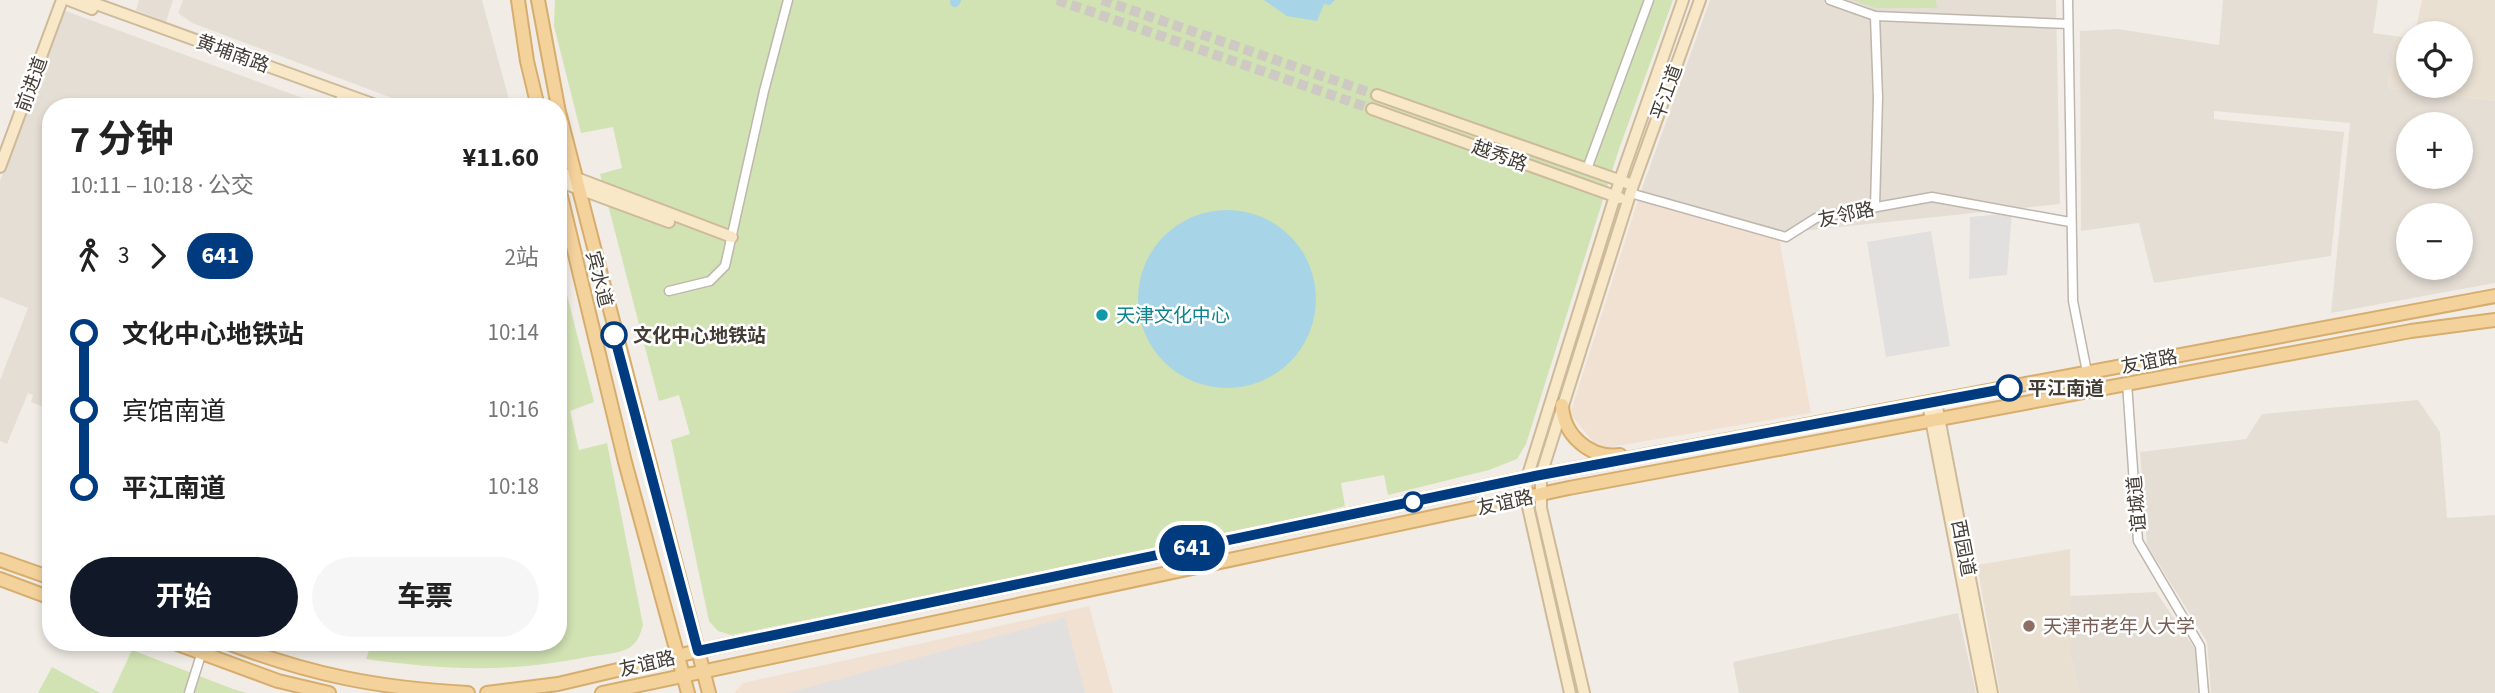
<!DOCTYPE html>
<html lang="zh">
<head>
<meta charset="utf-8">
<style>
	:root { --surface:#fff; --page:#f6f6f6; --text:#222; --muted:#767676; --accent:#111827 }
	body { margin:0; font-family:"Source Sans 3","Noto Sans SC",sans-serif; background:var(--page); color:var(--text); height:100vh; display:flex; flex-direction:column; font-size:26px; white-space:nowrap }
	* { box-sizing:border-box; margin:0 }
	p { font-size:23px; color:var(--muted) }
	.icon { flex:none; width:38px; height:38px; fill:none; stroke:currentColor; stroke-width:2; stroke-linecap:round; stroke-linejoin:round }
	.map { position:relative; flex:1; overflow:hidden }
	.panel { position:absolute; left:42px; top:98px; width:525px; height:553px; display:flex; flex-direction:column; background:var(--surface); border-radius:28px; box-shadow:0 4px 10px #0003 }
	.panel>* { flex:none }
	.badge { padding:0 14px; border-radius:23px; font-size:24px; line-height:46px }
	.tools { position:absolute; left:2396px; top:21px; display:grid; gap:14px }
	.tools a { display:grid; place-items:center; width:77px; height:77px; border-radius:50%; background:var(--surface); box-shadow:0 4px 10px #0003; font-size:35px }
	.map>.badge { position:absolute; translate:-50% -50%; box-shadow:0 0 0 4px #fff }
	.legs { display:flex; align-items:center; gap:10px; height:77px; padding:0 28px; font-size:23px }
	.legs p { margin-inline-start:auto }
	.summary { display:flex; align-items:center; justify-content:space-between; height:119px; padding:0 28px }
	h1 { font-size:38px; font-weight:700; line-height:52px }
	.action { display:flex; gap:14px; margin-top:auto; padding:14px 28px }
	.action a { flex:1; height:80px; border-radius:42px; background:var(--accent); color:#fff; font-size:28px; font-weight:700; line-height:80px; text-align:center }
	.action a+a { background:var(--page); color:var(--text) }
	ul { padding:0 28px; list-style:none }
	li { display:flex; align-items:center; gap:24px; height:77px; font-size:26px }
	li i { display:grid; place-items:center; width:10px; height:100%; margin:0 9px; background:currentColor }
	li i::after { content:''; width:18px; height:18px; margin:-9px; border:5px solid; border-radius:50%; background:var(--surface) }
	li p { margin-inline-start:auto }
	li:first-child i { background:linear-gradient(#0000 50%,currentColor 0) }
	li:last-child i { background:linear-gradient(currentColor 50%,#0000 0) }
	.map>svg:first-child { display:block }
	.residential { fill:#e5ded5; fill-rule:evenodd }
	.commercial { fill:#f1e1d3 }
	.education { fill:#e9e0d1 }
	.green { fill:#d1e2b3 }
	.parking { fill:#e2e0de }
	.water { fill:#a8d4e8 }
	.lines { fill:none; stroke-linecap:round; stroke-linejoin:round }
	.canal { stroke:#a8d4e8; stroke-width:10 }
	.secondary-tunnel { stroke:#cecac3; stroke-width:10; stroke-dasharray:10 5; stroke-linecap:butt }
	.street-casing { stroke:#bfb6ad; stroke-width:11 }
	.secondary-casing { stroke:#cdba9a; stroke-width:14 }
	.primary-casing { stroke:#d7ad6e; stroke-width:16 }
	.street { stroke:#fff; stroke-width:8 }
	.secondary { stroke:#f9e8c8; stroke-width:10 }
	.primary { stroke:#f4d29c; stroke-width:12 }
	.line-1-casing { stroke:#fff; stroke-width:16 }
	.line-1 { stroke:#003b80; stroke-width:10 }
	.culture-dot { fill:#0f9aa8; stroke:#fff; stroke-width:2.5 }
	.stop-1-dot { fill:#fff; stroke:#003b80; stroke-width:3.5 }
	.education-dot { fill:#8d6e63; stroke:#fff; stroke-width:2.5 }
	.labels { text-anchor:middle; stroke-width:5; stroke-linejoin:round; paint-order:stroke }
	.street-label { font-size:19px; fill:#433d36; stroke:#fff }
	.culture-label { font-size:19px; fill:#0d838f; stroke:#fff; text-anchor:start }
	.stop-label { font-size:19px; font-weight:bold; fill:#433d36; stroke:#fff; text-anchor:start }
	.education-label { font-size:19px; fill:#785e54; stroke:#fff; text-anchor:start }
</style>
</head>
<body>
<div class="map">
<svg width="2495" height="693" viewBox="0 0 2495 693">
	<rect width="100%" height="100%" fill="#f1ede6"/>
	<g class="residential">
		<polygon points="139,0 173,0 166,22 136,10"/>
		<polygon points="183,0 482,0 511,107 416,107 192,23 178,13"/>
		<polygon points="1710,0 2056,0 2060,204 1782,233 1640,194"/>
		<path d="M2223,0H2378L2373,33L2395,36L2388,88L2495,101V283L2331,313L2350,123L2214,111V119L2344,132L2331,256L2154,283L2139,223L2081,231L2080,31L2118,29L2219,45ZM2408,124H2460V177H2408ZM2408,215H2460V268H2408Z"/>
		<polygon points="66,11 327,107 51,107 51,410 31,402 33,395 28,393 7,444 0,441 0,380 28,308 0,297 0,181 62,13"/>
		<polygon points="2418,400 2440,432 2447,518 2495,515 2495,693 2211,693 2207,642 2147,545 2140,452 2246,439 2262,414"/>
		<polygon points="2156,592 2195,649 2198,693 2079,693 2071,656 2070,596"/>
		<polygon points="1958,613 1976,693 1739,693 1733,662"/>
	</g>
	<g class="commercial">
		<polygon points="1638,200 1779,238 1811,413 1599,449 1570,414"/>
		<polygon points="1089,606 1113,693 734,693 743,683"/>
	</g>
	<g class="education">
		<polygon points="2422,0 2495,0 2495,101 2388,88 2395,36 2408,38 2408,86 2460,86 2460,33 2415,33"/>
		<polygon points="2070,549 2071,656 2079,693 2000,693 1977,565"/>
	</g>
	<g class="green">
		<polygon points="555,0 1673,0 1618,152 1526,444 1517,459 1489,470 1388,495 1384,475 1341,483 1345,506 1246,532 731,635 718,631 709,621 671,440 690,434 679,395 659,401 600,174 622,168 613,127 581,133 554,26"/>
		<polygon points="1853,0 1936,0 1937,8 1875,8"/>
		<path d="M558,259L594,402L570,411L579,450L607,443L643,625C640,635 638,642 629,648C618,654 599,655 587,657C509,673 443,670 366,659L372,642H558Z"/>
		<polygon points="132,650 233,689 247,693 112,693"/>
		<polygon points="52,667 100,693 38,693"/>
	</g>
	<g class="parking">
		<polygon points="2012,213 2007,275 1969,279 1970,217"/>
		<polygon points="1931,231 1950,346 1886,357 1867,242"/>
		<polygon points="1065,618 1085,693 787,693"/>
	</g>
	<g class="water">
		<polygon points="1264,0 1335,0 1330,5 1324,4 1317,21 1287,16"/>
		<circle cx="1227" cy="299" r="89"/>
	</g>
	<g class="lines">
		<polyline class="canal" points="955,2 956,0"/>
		<g class="secondary-tunnel">
			<polyline points="1057,0 1372,109"/>
			<polyline points="1102,0 1377,95"/>
		</g>
		<defs>
			<g id="street">
				<polyline points="1830,0 1875,16 2068,24"/>
				<polyline points="2068,0 2073,301 2087,372"/>
				<polyline points="1875,16 1878,98 1875,207"/>
				<polyline points="1587,169 1649,0"/>
				<polyline points="1630,193 1786,237 1816,218 1932,197 2070,222"/>
				<polyline points="669,291 710,281 725,266 764,91 788,0"/>
				<polyline points="2127,383 2138,541 2200,646 2204,693"/>
				<polyline points="189,693 205,642"/>
			</g>
			<g id="secondary">
				<polyline points="69,0 92,9"/>
				<polyline points="85,0 381,107"/>
				<polyline points="1377,95 1627,183"/>
				<polyline points="341,100 359,107"/>
				<polyline points="1372,109 1620,198"/>
				<polyline points="0,167 62,0"/>
				<polyline points="558,171 732,237"/>
				<polyline points="558,181 669,222"/>
				<polyline points="1936,402 1992,693"/>
				<polyline points="1928,404 1984,693"/>
				<polyline points="1570,693 1526,498 1527,478 1620,180 1683,0"/>
				<polyline points="1584,693 1541,508 1541,475 1633,185 1700,0"/>
			</g>
			<g id="primary">
				<polyline points="518,0 527,61 538,107"/>
				<polyline points="538,0 558,107"/>
				<polyline points="558,108 709,693"/>
				<polyline points="558,184 625,462 688,693"/>
				<path d="M1562,405C1563,435 1590,459 1620,455"/>
				<polyline points="0,560 51,578"/>
				<polyline points="0,579 51,598"/>
				<polyline points="172,642 278,681 329,693"/>
				<path d="M225,642C311,675 377,688 468,693"/>
				<polyline points="487,693 558,684 698,651 1535,476 2495,296"/>
				<polyline points="602,693 1569,488 2411,331 2495,320"/>
			</g>
		</defs>
		<use href="#street" class="street-casing"/>
		<use href="#secondary" class="secondary-casing"/>
		<use href="#primary" class="primary-casing"/>
		<use href="#street" class="street"/>
		<use href="#secondary" class="secondary"/>
		<use href="#primary" class="primary"/>
	</g>
	<g class="lines">
		<defs>
			<polyline id="line-1" points="614,335 698,651 1535,476 2009,388"/>
		</defs>
		<use href="#line-1" class="line-1-casing"/>
		<use href="#line-1" class="line-1"/>
	</g>
	<circle class="culture-dot" cx="1102" cy="315" r="7"/>
	<g class="stop-1-dot">
		<circle cx="614" cy="335" r="12"/>
		<circle cx="2009" cy="388" r="12"/>
		<circle cx="1413" cy="502" r="9"/>
	</g>
	<circle class="education-dot" cx="2029" cy="626" r="7"/>
	<g class="labels">
		<g class="street-label">
			<text transform="translate(233 53) rotate(20)" y="7">黄埔南路</text>
			<text transform="translate(31 84) rotate(-70)" y="7">前进道</text>
			<text transform="translate(1666 92) rotate(-70)" y="7">平江道</text>
			<text transform="translate(1500 155) rotate(20)" y="7">越秀路</text>
			<text transform="translate(1846 214) rotate(-12)" y="7">友邻路</text>
			<text transform="translate(600 279) rotate(76)" y="7">宾水道</text>
			<text transform="translate(2149 361) rotate(-11)" y="7">友谊路</text>
			<text transform="translate(1505 502) rotate(-12)" y="7">友谊路</text>
			<text transform="translate(2136 504) rotate(-95)" y="7">谊城道</text>
			<text transform="translate(1964 548) rotate(79)" y="7">西园道</text>
			<text transform="translate(647 663) rotate(-13)" y="7">友谊路</text>
		</g>
		<g class="culture-label">
			<text x="1116" y="322">天津文化中心</text>
		</g>
		<g class="stop-label">
			<text x="633" y="342">文化中心地铁站</text>
			<text x="2028" y="395">平江南道</text>
		</g>
		<g class="education-label">
			<text x="2043" y="633">天津市老年人大学</text>
		</g>
	</g>
</svg>
<div class="tools">
<a><svg class="icon" aria-label="locate" viewBox="0 0 24 24"><circle cx="12" cy="12" r="6"/><path d="M12 2v4M12 18v4M2 12h4M18 12h4"/></svg></a>
<a>+</a>
<a>−</a>
</div>
<b class="badge" style="left:1192px;top:548px;background:#003b80;color:#fff">641</b>
<section class="panel">
<div class="summary"><div><h1>7 分钟</h1><p>10:11 – 10:18 · 公交</p></div><b>¥11.60</b></div>
<div class="legs"><svg class="icon" aria-label="walk" viewBox="0 0 24 24"><circle cx="13" cy="4" r="2"/><path d="M13 8l-2 6 4 7M11 14l-3 7M7 12l3-4h3l4 4"/></svg>3<svg class="icon" aria-label="forward" viewBox="0 0 24 24"><path d="M9 5l7 7-7 7"/></svg><b class="badge" style="background:#003b80;color:#fff">641</b><p>2站</p></div>
<ul>
<li><i style="color:#003b80"></i><b>文化中心地铁站</b><p>10:14</p></li>
<li><i style="color:#003b80"></i><span>宾馆南道</span><p>10:16</p></li>
<li><i style="color:#003b80"></i><b>平江南道</b><p>10:18</p></li>
</ul>
<div class="action"><a>开始</a><a>车票</a></div>
</section>
</div>
</body>
</html>
